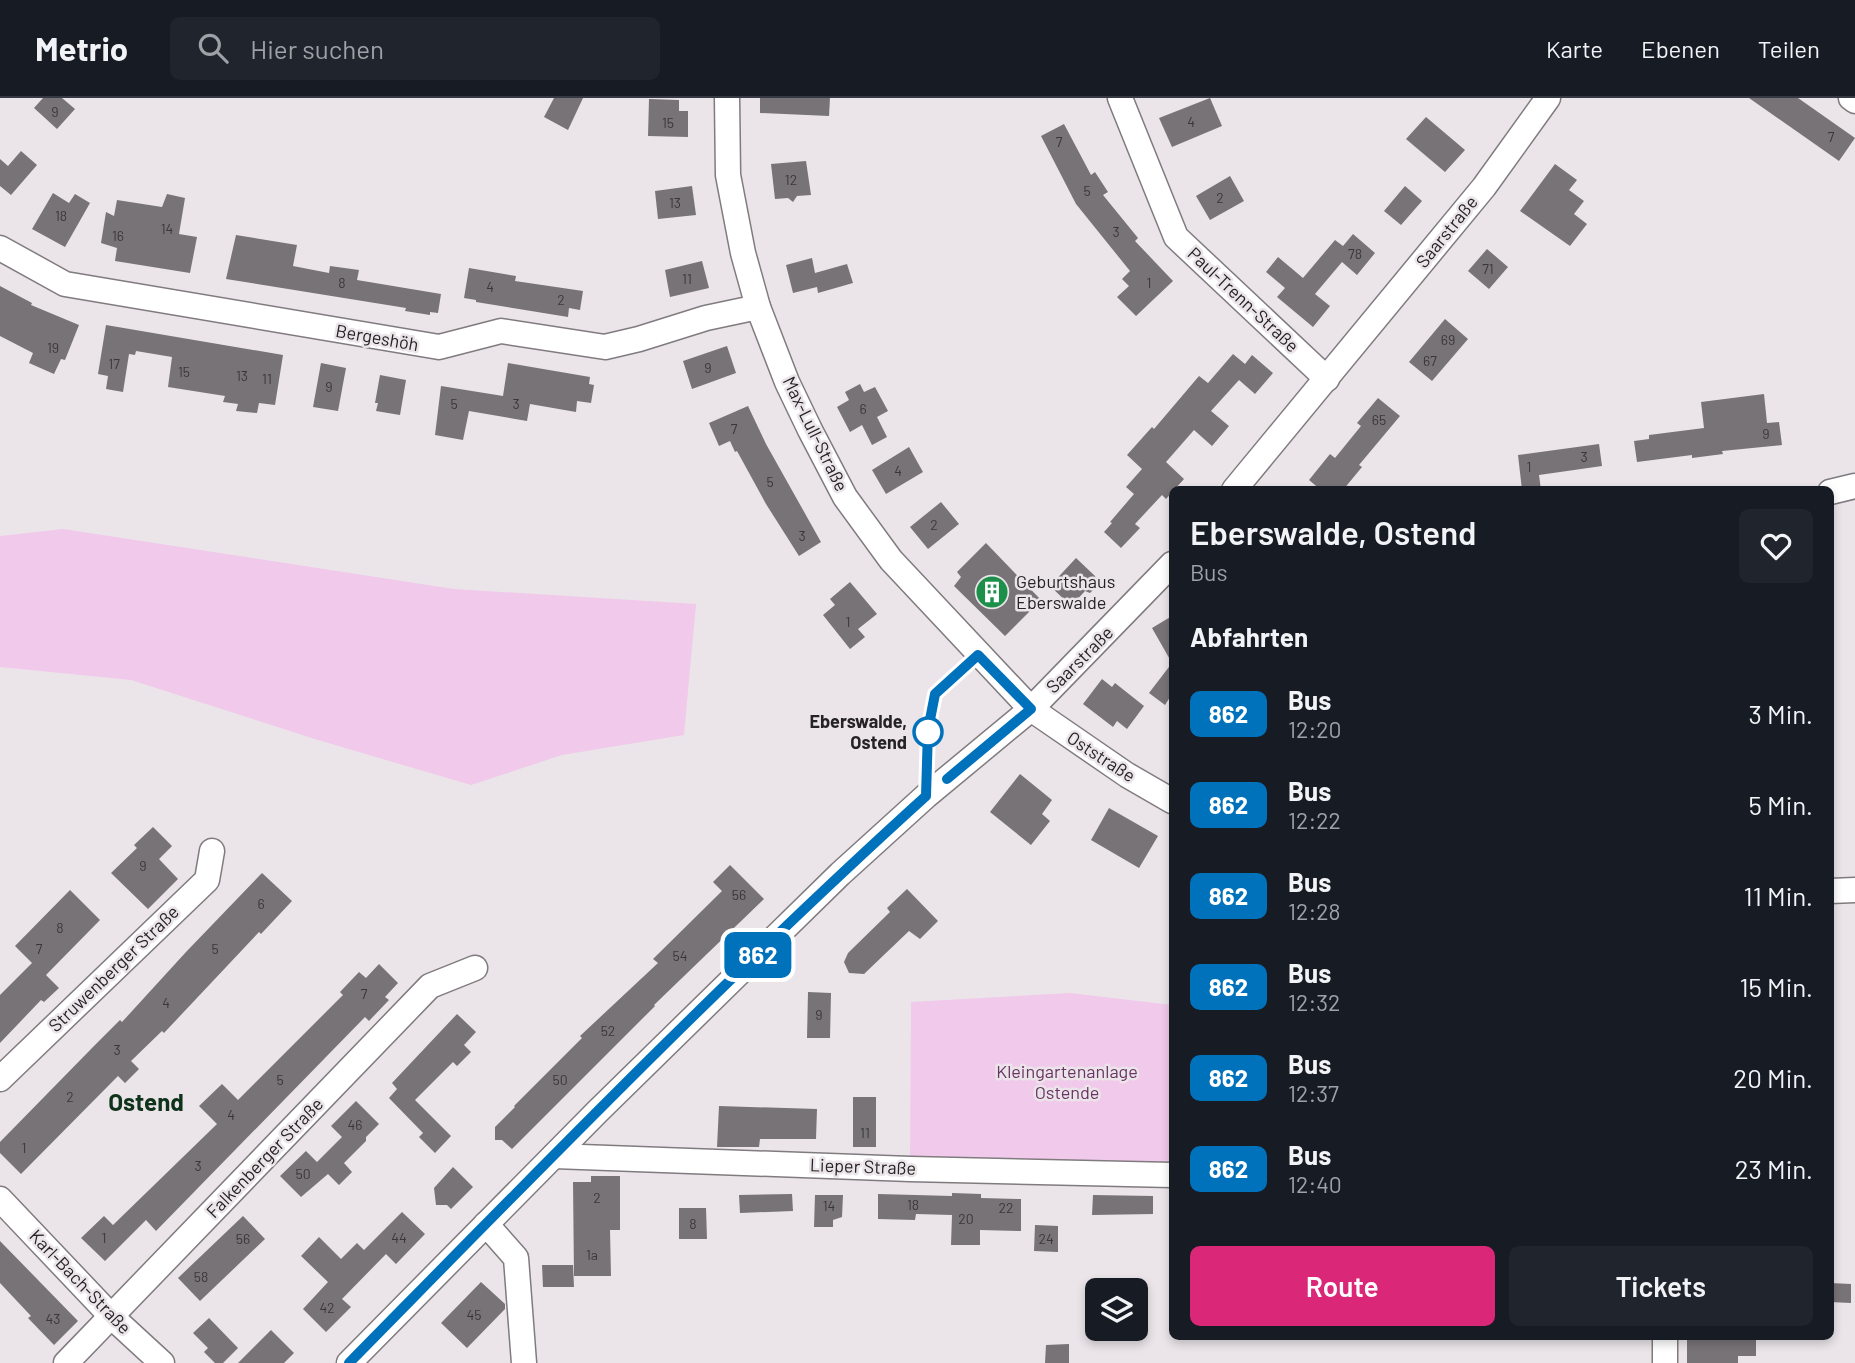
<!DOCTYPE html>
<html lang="de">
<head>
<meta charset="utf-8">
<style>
	:root { --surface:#171b24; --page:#20242c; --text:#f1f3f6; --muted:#9ea1a6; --line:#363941; --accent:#db2777 }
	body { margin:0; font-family:Barlow,sans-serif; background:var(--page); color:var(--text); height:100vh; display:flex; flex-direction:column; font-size:26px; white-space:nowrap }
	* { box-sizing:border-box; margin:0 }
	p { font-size:23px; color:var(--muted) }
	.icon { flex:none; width:38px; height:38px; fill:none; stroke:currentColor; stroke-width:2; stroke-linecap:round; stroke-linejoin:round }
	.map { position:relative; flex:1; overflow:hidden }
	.side { position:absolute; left:1169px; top:388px; width:665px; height:854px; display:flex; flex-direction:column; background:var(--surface); border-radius:10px; box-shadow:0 4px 10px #0003 }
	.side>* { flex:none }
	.badge { padding:0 14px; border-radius:10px; font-size:24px; line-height:46px }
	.tools { position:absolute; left:1085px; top:1180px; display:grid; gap:14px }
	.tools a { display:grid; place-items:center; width:63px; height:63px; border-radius:10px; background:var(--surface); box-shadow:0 4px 10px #0003; font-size:35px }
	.map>.badge { position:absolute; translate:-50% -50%; box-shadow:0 0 0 4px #fff }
	h2 { padding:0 21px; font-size:26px; line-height:63px }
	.round { display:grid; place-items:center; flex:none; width:74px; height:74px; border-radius:10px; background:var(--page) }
	.headline { display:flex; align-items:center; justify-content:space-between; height:119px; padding:0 21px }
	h1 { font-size:33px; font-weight:600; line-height:52px }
	.primary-button { display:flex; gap:14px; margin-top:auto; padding:14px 21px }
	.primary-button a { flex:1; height:80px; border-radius:10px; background:var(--accent); color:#fff; font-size:28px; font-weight:600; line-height:80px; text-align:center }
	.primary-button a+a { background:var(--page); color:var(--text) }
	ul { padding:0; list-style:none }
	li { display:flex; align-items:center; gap:21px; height:91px; padding:0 21px }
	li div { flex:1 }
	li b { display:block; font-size:26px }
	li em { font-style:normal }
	li .badge { min-width:77px; font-weight:700; text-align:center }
	header { display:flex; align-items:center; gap:42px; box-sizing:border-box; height:98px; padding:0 35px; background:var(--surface); border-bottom:2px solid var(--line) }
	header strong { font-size:33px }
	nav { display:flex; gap:38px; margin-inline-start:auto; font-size:24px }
	.search { width:490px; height:63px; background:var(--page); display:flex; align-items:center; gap:18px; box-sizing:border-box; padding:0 24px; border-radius:10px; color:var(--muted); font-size:26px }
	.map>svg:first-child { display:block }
	.green { fill:#f1c9eb }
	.building { fill:#787377 }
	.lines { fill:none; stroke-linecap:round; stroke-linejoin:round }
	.minor-casing { stroke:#807b7f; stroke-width:27 }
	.minor { stroke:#fff; stroke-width:24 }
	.line-casing { stroke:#fff; stroke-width:16 }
	.line { stroke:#0072bc; stroke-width:10 }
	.stop-dot { fill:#fff; stroke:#0072bc; stroke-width:3.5 }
	.labels { text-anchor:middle; stroke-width:5; stroke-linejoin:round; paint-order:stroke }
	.number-label { font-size:14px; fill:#3a373a }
	.street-label { font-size:18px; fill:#252325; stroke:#ebe5ea }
	.poi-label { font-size:18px; fill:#252325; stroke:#ebe5ea; text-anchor:start }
	.stop-label { font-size:18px; font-weight:bold; fill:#252325; stroke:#ebe5ea; text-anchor:end }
	.park-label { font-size:18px; fill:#693463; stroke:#ebe5ea }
	.district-label { font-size:24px; font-weight:bold; fill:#0f321a; stroke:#ebe5ea }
</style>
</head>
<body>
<header>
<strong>Metrio</strong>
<div class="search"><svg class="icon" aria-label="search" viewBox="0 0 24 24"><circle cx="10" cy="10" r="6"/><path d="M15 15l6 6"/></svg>Hier suchen</div>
<nav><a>Karte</a><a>Ebenen</a><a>Teilen</a></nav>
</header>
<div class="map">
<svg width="1855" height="1265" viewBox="0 0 1855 1265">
	<rect width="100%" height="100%" fill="#ebe5ea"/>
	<g class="green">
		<polygon points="63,431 454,491 696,506 684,637 562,657 471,687 318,642 131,582 0,569 0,438"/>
		<polygon points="1070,895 1172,907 1172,1075 910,1071 911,904"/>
	</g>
	<g class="building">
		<polygon points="43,0 62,0 75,11 57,31 34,10"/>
		<polygon points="554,0 583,0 568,32 544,19"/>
		<polygon points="760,0 830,0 829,18 760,15"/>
		<polygon points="1210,0 1222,28 1172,49 1159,20"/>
		<polygon points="1749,0 1798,0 1855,40 1839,63"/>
		<polygon points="649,1 679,2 679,13 688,13 688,39 648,38"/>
		<polygon points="1426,19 1465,52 1445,74 1406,41"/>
		<polygon points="1064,26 1091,77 1095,74 1108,94 1103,97 1138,140 1135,143 1173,183 1136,218 1117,199 1129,188 1122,181 1130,173 1076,106 1041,38"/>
		<polygon points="21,53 37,67 11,97 0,88 0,61 8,68"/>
		<polygon points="806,63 811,97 797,98 793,104 788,100 775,101 771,66"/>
		<polygon points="1555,66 1577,82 1569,92 1584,103 1574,116 1587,126 1570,148 1520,113"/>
		<polygon points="1230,78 1244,103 1210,122 1196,98"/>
		<polygon points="692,88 696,117 658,121 655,93"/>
		<polygon points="1405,88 1422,103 1401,127 1384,113"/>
		<polygon points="53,95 69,105 75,96 90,105 65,149 32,131"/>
		<polygon points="167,96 185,100 179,136 197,139 190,175 115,163 117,150 101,145 106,114 114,118 117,102 162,109"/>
		<polygon points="1353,136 1375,155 1357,177 1342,164 1315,196 1330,208 1313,229 1277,199 1285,190 1266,174 1278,159 1303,180 1335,142 1343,148"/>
		<polygon points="236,137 297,147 293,168 329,175 330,168 359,172 357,182 441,196 438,215 430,214 430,217 405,213 406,210 226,181"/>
		<polygon points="1487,151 1508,169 1489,191 1468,173"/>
		<polygon points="812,160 815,175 847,166 853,185 818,195 817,189 793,195 786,167"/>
		<polygon points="702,163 709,190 670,199 665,172"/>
		<polygon points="469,170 516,178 515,183 583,193 580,212 569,210 568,219 476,204 476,202 464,200"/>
		<polygon points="0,188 32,205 31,207 79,227 65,262 61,261 54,276 29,265 33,255 0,238"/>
		<polygon points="1445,221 1468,241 1432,283 1409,264"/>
		<polygon points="106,227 283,257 275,307 259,305 257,315 236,313 238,306 223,304 225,298 168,289 172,259 136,253 135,257 129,256 123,294 106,291 108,278 98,276"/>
		<polygon points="727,248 736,275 692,291 683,263"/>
		<polygon points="1233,256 1245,266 1252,257 1273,275 1255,296 1239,282 1211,313 1229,328 1212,348 1194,332 1166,364 1184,381 1166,401 1162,397 1148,412 1135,426 1140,430 1121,450 1104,434 1112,425 1110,424 1134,396 1126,389 1142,371 1127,357 1152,329 1154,331 1199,278 1208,285"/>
		<polygon points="321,265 346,270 338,313 313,309"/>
		<polygon points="508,265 590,279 589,286 594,287 591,305 577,303 576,314 530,306 527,323 469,313 463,342 435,337 441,288 503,298"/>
		<polygon points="380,277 406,282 400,317 376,313 378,305 375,305"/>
		<polygon points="860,286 864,294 875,289 888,313 877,319 887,339 872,347 862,327 850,334 837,309 849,302 845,294"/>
		<polygon points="1764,296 1767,325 1779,324 1782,347 1722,353 1723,356 1692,360 1692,357 1637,364 1634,343 1649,341 1649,337 1704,330 1701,304"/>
		<polygon points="1378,300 1400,318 1359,367 1362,369 1343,392 1321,392 1309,382 1330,356 1335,360 1361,328 1357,325"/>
		<polygon points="748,308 766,346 821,444 799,458 766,406 737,353 735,354 730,343 719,348 709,325"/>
		<polygon points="1599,346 1602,368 1539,377 1541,392 1522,392 1518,357"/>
		<polygon points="909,349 923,374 886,396 872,372"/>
		<polygon points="941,404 959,426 928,451 910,429"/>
		<polygon points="986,445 1041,502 1005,538 954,488 961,479 957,474"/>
		<polygon points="1076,460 1095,478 1098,487 1090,495 1085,493 1071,508 1050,488"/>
		<polygon points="850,484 877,516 858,531 865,539 850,551 823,517 835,507 830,501"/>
		<polygon points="1172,518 1172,596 1165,607 1149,595 1172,565 1152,530"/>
		<polygon points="1102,581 1112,589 1115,585 1144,608 1127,631 1117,623 1113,629 1083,606"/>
		<polygon points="1020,676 1052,702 1042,716 1050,723 1031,747 990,714"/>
		<polygon points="1109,710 1158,738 1139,770 1091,742"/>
		<polygon points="153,729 172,748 159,761 178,781 148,811 111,775 137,750 134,747"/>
		<polygon points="730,767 764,801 654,907 655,908 512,1051 502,1042 495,1042 495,1029 515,1009 514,1008 582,940 580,938 658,865 653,861 722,793 713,784"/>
		<polygon points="262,775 292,803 261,836 259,834 164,935 162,933 131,963 139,971 125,985 118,978 21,1076 0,1055 0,1044 93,949 120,922 122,924 186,854"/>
		<polygon points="907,791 938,823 920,841 909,833 864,876 849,875 844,864 848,855 890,814 887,810"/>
		<polygon points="70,792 100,822 46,877 59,890 44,904 41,902 0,945 0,897 32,865 15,848"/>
		<polygon points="379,866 398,885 385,899 389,902 369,923 365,919 156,1133 146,1122 105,1163 81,1140 104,1118 113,1127 217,1026 199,1008 222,986 238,1002 343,897 340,894 359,874 366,880"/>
		<polygon points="808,894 831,895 830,940 807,940"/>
		<polygon points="457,916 476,934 464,947 471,954 457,968 453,964 415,1002 451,1038 435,1055 419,1039 423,1035 389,1000 397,991 392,985"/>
		<rect x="853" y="999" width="23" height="50"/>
		<polygon points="356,1003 379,1026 366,1039 366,1043 344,1065 352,1074 339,1087 328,1076 301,1099 280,1078 306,1053 317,1064 342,1039 331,1028"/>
		<polygon points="719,1008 817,1011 816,1041 760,1041 759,1049 717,1049"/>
		<polygon points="453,1069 473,1089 451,1111 447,1107 436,1107 434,1090"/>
		<polygon points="591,1078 620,1078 620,1132 610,1132 611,1178 574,1178 573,1084 591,1084"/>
		<polygon points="952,1095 981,1096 981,1100 1021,1101 1021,1133 980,1132 980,1147 951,1147 952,1117 916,1116 915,1122 878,1121 878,1096 952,1098"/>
		<polygon points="792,1096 793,1113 740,1115 739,1097"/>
		<polygon points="815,1097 843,1097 842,1119 833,1122 833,1129 814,1129"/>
		<polygon points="1093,1097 1153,1098 1153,1116 1092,1117"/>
		<polygon points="679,1110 706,1110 707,1141 679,1141"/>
		<polygon points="402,1114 425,1136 396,1166 386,1156 342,1201 351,1209 326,1234 303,1211 328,1184 301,1158 319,1139 341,1161 357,1145 364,1152"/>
		<polygon points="243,1118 265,1141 200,1203 178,1180"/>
		<polygon points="1035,1127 1058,1128 1058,1154 1034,1153"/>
		<polygon points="0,1143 78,1223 54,1247 28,1220 31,1218 0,1185"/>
		<polygon points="542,1167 573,1167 574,1189 543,1189"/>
		<polygon points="481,1184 505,1206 505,1211 467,1250 441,1225"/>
		<polygon points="1830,1185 1851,1186 1851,1205 1830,1204"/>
		<polygon points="209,1220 238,1250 223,1265 215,1265 204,1254 208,1250 193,1235"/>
		<polygon points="271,1232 294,1255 284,1265 238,1265"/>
		<polygon points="1687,1240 1756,1241 1756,1258 1738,1258 1738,1265 1687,1265"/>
		<polygon points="1069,1246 1069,1265 1045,1265 1046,1247"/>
	</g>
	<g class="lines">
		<defs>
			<g id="minor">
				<polyline points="727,0 728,77 743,155 758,209 787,284 810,332 845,399 891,462 1031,611 1127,677 1172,703"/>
				<polyline points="1120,0 1176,139 1327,281"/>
				<polyline points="1851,0 1855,3"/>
				<polyline points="0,150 65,186 439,249 501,233 605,249 639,241 706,220 758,209"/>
				<polyline points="1234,392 1484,89 1548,0"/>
				<polyline points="1830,394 1855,388"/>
				<polyline points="1830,793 1855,792"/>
				<polyline points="0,981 207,782 212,753"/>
				<polyline points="554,1058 910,1071 1172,1077"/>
				<polyline points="0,1101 112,1219 162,1265"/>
				<polyline points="486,1126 516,1160 524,1265"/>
				<polyline points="66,1265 430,888 475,870"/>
				<polyline points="349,1265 598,1013 840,776 926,698 1031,611 1172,466"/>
				<polyline points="1665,1265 1665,1239"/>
			</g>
		</defs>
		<use href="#minor" class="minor-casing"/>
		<use href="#minor" class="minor"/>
	</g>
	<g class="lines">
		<defs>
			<path id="line" d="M349,1265C538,1073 726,879 926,698L928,632L935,596L978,557L1031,611L947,681"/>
		</defs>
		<use href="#line" class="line-casing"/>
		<use href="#line" class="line"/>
	</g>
	<defs>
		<symbol id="building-disc" viewBox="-11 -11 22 22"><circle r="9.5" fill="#1c904a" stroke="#ebe5ea"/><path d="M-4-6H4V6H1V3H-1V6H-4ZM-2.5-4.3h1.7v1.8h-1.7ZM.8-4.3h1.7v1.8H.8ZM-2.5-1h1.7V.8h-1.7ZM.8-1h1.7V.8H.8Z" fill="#fff"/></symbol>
	</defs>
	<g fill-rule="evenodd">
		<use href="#building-disc" x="973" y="475" width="38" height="38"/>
	</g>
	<circle class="stop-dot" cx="928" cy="634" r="14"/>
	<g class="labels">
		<g class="number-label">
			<text x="55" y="19">9</text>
			<text x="1191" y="29">4</text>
			<text x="668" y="30">15</text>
			<text x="1831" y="44">7</text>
			<text x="1059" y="49">7</text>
			<text x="791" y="87">12</text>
			<text x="1087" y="98">5</text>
			<text x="1220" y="105">2</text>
			<text x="675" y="110">13</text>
			<text x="61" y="123">18</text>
			<text x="167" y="136">14</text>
			<text x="1116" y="139">3</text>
			<text x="118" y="143">16</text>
			<text x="1355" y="161">78</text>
			<text x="1488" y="176">71</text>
			<text x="687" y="186">11</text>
			<text x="342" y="190">8</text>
			<text x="1149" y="190">1</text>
			<text x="490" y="194">4</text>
			<text x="561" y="207">2</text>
			<text x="1448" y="247">69</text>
			<text x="53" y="255">19</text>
			<text x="1430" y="268">67</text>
			<text x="114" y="271">17</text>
			<text x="708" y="275">9</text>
			<text x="184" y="279">15</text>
			<text x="242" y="283">13</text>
			<text x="267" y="286">11</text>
			<text x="329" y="294">9</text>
			<text x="454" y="311">5</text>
			<text x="516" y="311">3</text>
			<text x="863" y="316">6</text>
			<text x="1379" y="327">65</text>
			<text x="734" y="336">7</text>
			<text x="1766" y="341">9</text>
			<text x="1584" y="364">3</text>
			<text x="1529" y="374">1</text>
			<text x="898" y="378">4</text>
			<text x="770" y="389">5</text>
			<text x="934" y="432">2</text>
			<text x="802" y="443">3</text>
			<text x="848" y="529">1</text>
			<text x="143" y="773">9</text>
			<text x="739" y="802">56</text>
			<text x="261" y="811">6</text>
			<text x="60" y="835">8</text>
			<text x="39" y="856">7</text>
			<text x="215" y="856">5</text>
			<text x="680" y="863">54</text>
			<text x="364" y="901">7</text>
			<text x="166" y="910">4</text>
			<text x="819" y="922">9</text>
			<text x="608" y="938">52</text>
			<text x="117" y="957">3</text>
			<text x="280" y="987">5</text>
			<text x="560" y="987">50</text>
			<text x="70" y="1004">2</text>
			<text x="231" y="1022">4</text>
			<text x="355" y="1032">46</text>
			<text x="865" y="1040">11</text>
			<text x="24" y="1055">1</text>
			<text x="198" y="1073">3</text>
			<text x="303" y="1081">50</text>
			<text x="597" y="1105">2</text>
			<text x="913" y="1112">18</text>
			<text x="829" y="1113">14</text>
			<text x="1006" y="1115">22</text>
			<text x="966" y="1126">20</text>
			<text x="693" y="1131">8</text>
			<text x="104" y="1145">1</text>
			<text x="399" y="1145">44</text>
			<text x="243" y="1146">56</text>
			<text x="1046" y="1146">24</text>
			<text x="592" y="1162">1a</text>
			<text x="201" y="1184">58</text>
			<text x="327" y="1215">42</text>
			<text x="474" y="1222">45</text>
			<text x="53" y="1226">43</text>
		</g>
		<g class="street-label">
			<text transform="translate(1447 134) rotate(-51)" y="6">Saarstraße</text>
			<text transform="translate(1243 202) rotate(43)" y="6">Paul-Trenn-Straße</text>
			<text transform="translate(377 240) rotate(10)" y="6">Bergeshöh</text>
			<text transform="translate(815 336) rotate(64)" y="6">Max-Lull-Straße</text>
			<text transform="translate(1080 562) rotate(-45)" y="6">Saarstraße</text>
			<text transform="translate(1101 659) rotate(33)" y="6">Oststraße</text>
			<text transform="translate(114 871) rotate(-44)" y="6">Struwenberger Straße</text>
			<text transform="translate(265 1060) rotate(-46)" y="6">Falkenberger Straße</text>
			<text transform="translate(863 1069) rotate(2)" y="6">Lieper Straße</text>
			<text transform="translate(80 1184) rotate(46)" y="6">Karl-Bach-Straße</text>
		</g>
		<g class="poi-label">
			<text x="1016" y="490">Geburtshaus<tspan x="1016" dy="21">Eberswalde</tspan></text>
		</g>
		<g class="stop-label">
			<text x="907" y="630">Eberswalde,<tspan x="907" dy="21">Ostend</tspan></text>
		</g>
		<g class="park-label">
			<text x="1067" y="980">Kleingartenanlage<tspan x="1067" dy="21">Ostende</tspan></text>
		</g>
		<g class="district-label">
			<text x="146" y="1013">Ostend</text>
		</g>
	</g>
</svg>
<div class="tools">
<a><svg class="icon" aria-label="layers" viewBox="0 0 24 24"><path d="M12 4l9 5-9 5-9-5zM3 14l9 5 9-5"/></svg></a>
</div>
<b class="badge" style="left:758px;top:857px;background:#0072bc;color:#fff">862</b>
<section class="side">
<div class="headline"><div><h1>Eberswalde, Ostend</h1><p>Bus</p></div><a class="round"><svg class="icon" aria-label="heart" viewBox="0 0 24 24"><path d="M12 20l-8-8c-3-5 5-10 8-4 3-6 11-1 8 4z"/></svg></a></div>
<h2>Abfahrten</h2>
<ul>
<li><span class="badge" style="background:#0072bc;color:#fff">862</span><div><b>Bus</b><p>12:20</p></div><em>3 Min.</em></li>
<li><span class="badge" style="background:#0072bc;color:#fff">862</span><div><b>Bus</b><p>12:22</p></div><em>5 Min.</em></li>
<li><span class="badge" style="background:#0072bc;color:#fff">862</span><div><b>Bus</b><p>12:28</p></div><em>11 Min.</em></li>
<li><span class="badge" style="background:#0072bc;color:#fff">862</span><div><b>Bus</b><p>12:32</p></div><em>15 Min.</em></li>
<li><span class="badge" style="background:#0072bc;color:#fff">862</span><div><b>Bus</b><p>12:37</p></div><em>20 Min.</em></li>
<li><span class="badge" style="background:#0072bc;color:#fff">862</span><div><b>Bus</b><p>12:40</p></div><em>23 Min.</em></li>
</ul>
<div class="primary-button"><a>Route</a><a>Tickets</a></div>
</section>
</div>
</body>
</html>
